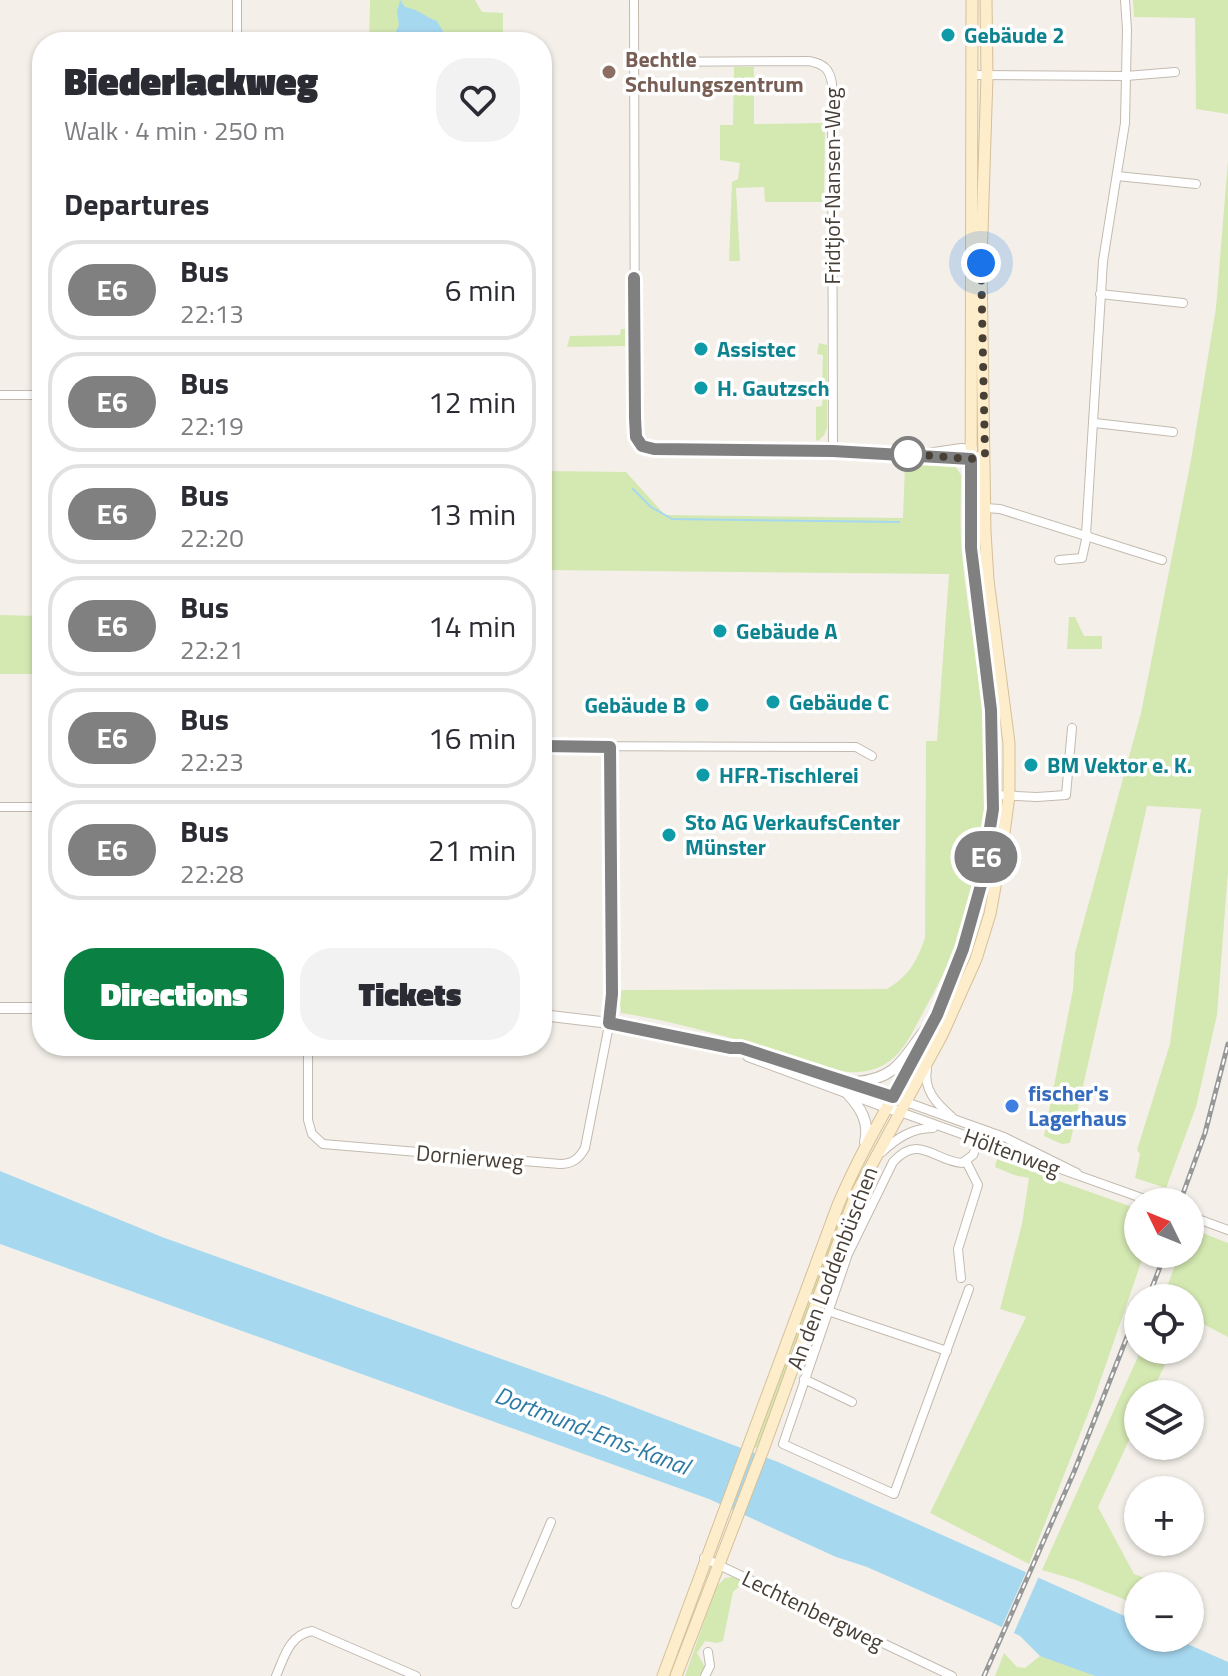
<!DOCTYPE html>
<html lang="en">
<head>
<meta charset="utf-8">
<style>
	:root { --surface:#fff; --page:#f2f2f3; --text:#2b2b33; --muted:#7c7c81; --line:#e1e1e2; --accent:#0b8043 }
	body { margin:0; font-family:"Titillium Web",sans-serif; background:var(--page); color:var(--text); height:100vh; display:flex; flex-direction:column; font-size:30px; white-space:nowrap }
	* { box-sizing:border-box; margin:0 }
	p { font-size:26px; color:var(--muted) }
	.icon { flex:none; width:44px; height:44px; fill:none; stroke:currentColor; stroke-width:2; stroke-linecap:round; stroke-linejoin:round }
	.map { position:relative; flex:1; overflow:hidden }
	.panel { position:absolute; left:32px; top:32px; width:520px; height:1024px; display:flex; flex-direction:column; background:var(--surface); border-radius:32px; box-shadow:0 2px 6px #0004 }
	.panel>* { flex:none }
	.badge { padding:0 16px; border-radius:26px; font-size:28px; line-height:52px }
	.needle { width:52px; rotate:313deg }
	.fabs { position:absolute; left:1124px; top:1188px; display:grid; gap:16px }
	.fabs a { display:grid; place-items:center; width:80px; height:80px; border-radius:50%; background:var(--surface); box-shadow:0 2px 6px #0004; font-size:40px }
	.you { position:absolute; width:40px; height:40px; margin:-20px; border:6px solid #fff; border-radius:50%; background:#1a73e8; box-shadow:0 0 0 12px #1a73e833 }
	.map>.badge { position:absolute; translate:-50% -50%; box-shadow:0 0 0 4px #fff }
	h2 { padding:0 32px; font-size:30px; line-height:72px }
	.round { display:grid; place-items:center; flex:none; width:84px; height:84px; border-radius:32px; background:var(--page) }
	.summary { display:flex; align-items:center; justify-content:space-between; height:136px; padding:0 32px }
	h1 { font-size:38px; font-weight:800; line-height:60px }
	.primary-button { display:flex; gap:16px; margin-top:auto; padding:16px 32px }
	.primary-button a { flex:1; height:92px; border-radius:32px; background:var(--accent); color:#fff; font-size:32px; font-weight:800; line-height:92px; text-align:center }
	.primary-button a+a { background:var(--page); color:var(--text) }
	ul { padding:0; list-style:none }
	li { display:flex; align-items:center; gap:24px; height:100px; margin:0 16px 12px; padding:0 16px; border:4px solid var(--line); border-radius:32px }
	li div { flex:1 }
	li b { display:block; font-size:30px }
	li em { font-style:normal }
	li .badge { min-width:88px; font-weight:700; text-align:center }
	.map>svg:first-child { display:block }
	.green { fill:#d4e8b2 }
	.water { fill:#a6d8f0 }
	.pier { fill:#f4f0e9 }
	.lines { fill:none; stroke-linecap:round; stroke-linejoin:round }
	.stream { stroke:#a6d8f0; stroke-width:2 }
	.minor-casing { stroke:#c3baaf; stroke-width:10 }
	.tertiary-casing { stroke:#c3baaf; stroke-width:12 }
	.secondary-casing { stroke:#d4c099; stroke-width:13 }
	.minor { stroke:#fff; stroke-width:8 }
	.tertiary { stroke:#fff; stroke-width:10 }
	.secondary { stroke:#feedca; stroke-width:11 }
	.rail-casing { stroke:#989898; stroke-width:5 }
	.rail { stroke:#fff; stroke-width:2; stroke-dasharray:6; stroke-linecap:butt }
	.line-casing { stroke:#fff; stroke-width:18 }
	.line { stroke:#808080; stroke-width:12 }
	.walk { stroke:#484037; stroke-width:8; stroke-dasharray:0 14.4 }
	.culture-dot { fill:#0f9aa8; stroke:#fff; stroke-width:3 }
	.education-dot { fill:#8d6e63; stroke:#fff; stroke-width:3 }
	.stop-dot { fill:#fff; stroke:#808080; stroke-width:4 }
	.shop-dot { fill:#3f7fe0; stroke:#fff; stroke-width:3 }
	.labels { text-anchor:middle; stroke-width:7; stroke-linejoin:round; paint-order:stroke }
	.culture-label { font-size:22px; font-weight:bold; fill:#0d838f; stroke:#fff; text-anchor:start }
	.education-label { font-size:22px; font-weight:bold; fill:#785e54; stroke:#fff; text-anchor:start }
	.street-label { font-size:22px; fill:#484037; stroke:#fff }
	.shop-label { font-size:22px; font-weight:bold; fill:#366cbe; stroke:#fff; text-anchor:start }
	.water-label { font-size:24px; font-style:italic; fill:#2d7ba5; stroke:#fff }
</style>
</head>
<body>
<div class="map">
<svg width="1228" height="1676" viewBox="0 0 1228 1676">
	<rect width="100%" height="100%" fill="#f4f0e9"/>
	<g class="green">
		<polygon points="370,0 475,0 482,12 503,13 503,42 369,42"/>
		<polygon points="1133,0 1228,0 1228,114 1196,109 1195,18 1134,17"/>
		<polygon points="734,67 754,67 754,124 825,123 824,202 765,202 764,187 736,188 740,261 729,261 732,182 738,179 740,163 720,160 720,125 733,125"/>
		<polygon points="1228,160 1228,871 1217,1015 1196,1107 1166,1188 1135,1178 1140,1154 1137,1150 1170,1044 1201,809 1147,806 1070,1143 1062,1144 1044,1136 1073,990 1075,953 1141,713 1191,460 1216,308"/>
		<polygon points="621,329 625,329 625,346 567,347 570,336 620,335"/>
		<polygon points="819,343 827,345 827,428 824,435 818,441 816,440 816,407 822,406 823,395 817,394 817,386 822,386 823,355 817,354"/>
		<path d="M905,464L956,467L961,475C961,497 960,519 961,541C966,614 984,685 986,758C987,842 969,934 926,1007C911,1034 901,1064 867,1071C837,1077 802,1058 774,1050C723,1036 673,1021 621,1013L619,992L623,990L887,989C909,976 917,961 925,938L926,741H937L949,574L542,570V471L626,472L665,515L903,518Z"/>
		<polygon points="0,615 42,616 42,674 0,674"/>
		<polygon points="1069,617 1075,617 1084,636 1102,636 1102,649 1067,649"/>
		<polygon points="887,1118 845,1202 831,1249 759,1449 752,1446 853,1180"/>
		<polygon points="997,1159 1138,1209 1138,1254 1144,1254 1095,1396 1029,1564 930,1513 1026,1317 1000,1309 1022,1224 1029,1178 1014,1175 995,1167"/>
		<polygon points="1190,1228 1228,1243 1228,1337 1190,1317 1190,1298 1163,1298 1179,1254 1190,1254"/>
		<polygon points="1141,1350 1172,1350 1151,1394 1138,1394 1138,1421 1098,1507 1134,1574 1160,1584 1138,1586 1138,1605 1076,1580 1042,1570"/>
		<polygon points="732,1577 745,1581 733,1592 723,1641 717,1643 705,1641 697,1653 705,1667 702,1676 685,1676 716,1587 725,1578"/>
		<polygon points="1004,1653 1017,1667 1025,1668 1040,1656 1045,1656 1095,1676 995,1676"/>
	</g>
	<g class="water">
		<path d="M400,0L405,7C418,9 425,17 437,21L449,42H391L399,25L397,12Z"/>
		<polygon points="0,1171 162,1237 605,1396 778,1462 1138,1622 1138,1638 1174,1638 1228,1662 1228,1676 1095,1676 1040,1656 1020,1636 991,1622 867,1567 836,1557 709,1499 0,1244"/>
	</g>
	<polygon class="pier" points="1028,1568 1040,1574 1012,1637 1000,1631"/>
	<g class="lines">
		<polyline class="stream" points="633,489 651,507 672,519 899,522"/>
		<defs>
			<g id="minor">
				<polyline points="634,0 635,418 639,443 654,449 833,451 971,459 985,454"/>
				<polyline points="237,42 237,0"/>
				<path d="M634,62L809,61C824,64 830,69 832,84L833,451"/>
				<polyline points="972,75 1126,76 1175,72"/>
				<polyline points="1117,176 1196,184"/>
				<polyline points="40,214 42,214"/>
				<polyline points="1100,294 1183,303"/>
				<polyline points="0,395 42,395"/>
				<polyline points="1095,423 1173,432"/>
				<polyline points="927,453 961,448 973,449"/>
				<polyline points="985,508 1000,509 1162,560"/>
				<polyline points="1086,535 1103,261 1125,123 1127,29 1125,0"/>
				<polyline points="1059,560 1082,558 1087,535"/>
				<polyline points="542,746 856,747 872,756"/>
				<polyline points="995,795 1037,797 1066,795 1072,728"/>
				<polyline points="0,807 42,807"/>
				<path d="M308,1046V1120L312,1134L323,1144L560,1164C572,1164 579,1159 585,1148L611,1015L610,747"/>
				<path d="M927,1069C923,1090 937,1104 952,1117"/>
				<polyline points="906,1102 1004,1137 1077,1173"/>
				<polyline points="900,1112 1153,1202"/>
				<path d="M882,1152C897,1138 912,1128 933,1128"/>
				<polyline points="1190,1216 1228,1230"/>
				<polyline points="961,1278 958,1249 978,1185 966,1161"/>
				<path d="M969,1289L894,1494L783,1444L848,1254L893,1162C919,1133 934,1161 962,1163L973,1155L983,1130"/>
				<polyline points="828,1311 947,1351"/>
				<polyline points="804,1379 852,1402"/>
				<polyline points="704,1558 952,1676"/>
				<polyline points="516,1604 551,1522"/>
				<path d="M276,1676C284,1658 289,1635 312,1631L416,1676"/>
				<polyline points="705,1676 710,1666 708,1652"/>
			</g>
			<g id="tertiary">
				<polyline points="0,1008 42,1008"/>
				<polyline points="542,1015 618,1024 731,1048 741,1048 906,1102"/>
				<polyline points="748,1056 900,1112"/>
				<path d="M857,1082C898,1078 903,1058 926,1029"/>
				<path d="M847,1093C860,1107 870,1122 865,1142"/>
			</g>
			<g id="secondary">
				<path d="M663,1676L838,1205C866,1139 905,1079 937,1016C967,954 993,862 995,793C996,705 974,620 971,532L972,0"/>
				<polyline points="676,1676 764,1447 856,1194 942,1035 976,959 990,914 1002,848 1009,796 1009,743 988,580 985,532 981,263 987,76 986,0"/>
			</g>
		</defs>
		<use href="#minor" class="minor-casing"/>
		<use href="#tertiary" class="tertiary-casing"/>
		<use href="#secondary" class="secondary-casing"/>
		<use href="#minor" class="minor"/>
		<use href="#tertiary" class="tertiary"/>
		<use href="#secondary" class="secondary"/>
		<defs>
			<g id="rail">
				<polyline points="1180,1202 1205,1133 1228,1044"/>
				<polyline points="1148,1298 1165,1254"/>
				<polyline points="984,1676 1074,1472 1138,1309"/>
			</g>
		</defs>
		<use href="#rail" class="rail-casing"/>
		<use href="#rail" class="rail"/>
	</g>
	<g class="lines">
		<defs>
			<polyline id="line" points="542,746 610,747 612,994 609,1023 731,1048 741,1048 893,1097 937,1015 963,949 981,885 993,809 991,710 971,548 971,459 833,451 654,449 642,446 636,437 635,418 634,278"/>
		</defs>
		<use href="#line" class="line-casing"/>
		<use href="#line" class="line"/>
		<polyline class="walk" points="908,454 897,453 971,459 985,454 981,263"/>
	</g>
	<g class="culture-dot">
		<circle cx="948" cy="35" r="8"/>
		<circle cx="701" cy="349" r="8"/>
		<circle cx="701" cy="388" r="8"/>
		<circle cx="720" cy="631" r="8"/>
		<circle cx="773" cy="702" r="8"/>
		<circle cx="702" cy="705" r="8"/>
		<circle cx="1031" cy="765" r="8"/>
		<circle cx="703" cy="775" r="8"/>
		<circle cx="669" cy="835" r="8"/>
	</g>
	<circle class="education-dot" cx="609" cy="72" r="8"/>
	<circle class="stop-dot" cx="908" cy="454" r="16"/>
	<circle class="shop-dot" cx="1012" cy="1106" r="8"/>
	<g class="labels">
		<g class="culture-label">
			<text x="964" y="43">Gebäude 2</text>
			<text x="717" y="357">Assistec</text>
			<text x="717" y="396">H. Gautzsch</text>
			<text x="736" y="639">Gebäude A</text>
			<text x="789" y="710">Gebäude C</text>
			<text x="686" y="713" text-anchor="end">Gebäude B</text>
			<text x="1047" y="773">BM Vektor e. K.</text>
			<text x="719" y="783">HFR-Tischlerei</text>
			<text x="685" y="830">Sto AG VerkaufsCenter<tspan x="685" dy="25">Münster</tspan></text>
		</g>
		<g class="education-label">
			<text x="625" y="67">Bechtle<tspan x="625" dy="25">Schulungszentrum</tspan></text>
		</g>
		<g class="street-label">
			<text transform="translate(832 186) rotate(-90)" y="8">Fridtjof-Nansen-Weg</text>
			<text transform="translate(1012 1152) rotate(20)" y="8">Höltenweg</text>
			<text transform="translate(470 1157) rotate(5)" y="8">Dornierweg</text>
			<text transform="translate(832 1268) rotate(-69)" y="8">An den Loddenbüschen</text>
			<text transform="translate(813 1610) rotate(26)" y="8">Lechtenbergweg</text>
		</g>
		<g class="shop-label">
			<text x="1028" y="1101">fischer's<tspan x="1028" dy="25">Lagerhaus</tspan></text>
		</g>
		<g class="water-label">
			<text transform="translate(592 1431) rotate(21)" y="8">Dortmund-Ems-Kanal</text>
		</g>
	</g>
</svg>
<div class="fabs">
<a><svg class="needle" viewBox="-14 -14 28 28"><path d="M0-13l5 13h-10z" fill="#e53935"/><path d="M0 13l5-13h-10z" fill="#7c7c81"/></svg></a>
<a><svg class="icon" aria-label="locate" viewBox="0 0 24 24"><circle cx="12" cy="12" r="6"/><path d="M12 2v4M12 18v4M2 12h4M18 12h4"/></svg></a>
<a><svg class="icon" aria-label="layers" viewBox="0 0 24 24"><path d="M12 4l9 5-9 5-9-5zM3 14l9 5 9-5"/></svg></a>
<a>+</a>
<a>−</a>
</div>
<div class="you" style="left:981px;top:263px"></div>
<b class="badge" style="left:986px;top:857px;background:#808080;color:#fff">E6</b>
<section class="panel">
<div class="summary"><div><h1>Biederlackweg</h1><p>Walk · 4 min · 250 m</p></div><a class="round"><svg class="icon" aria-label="heart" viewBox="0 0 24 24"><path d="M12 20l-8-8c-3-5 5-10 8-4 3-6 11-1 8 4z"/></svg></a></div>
<h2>Departures</h2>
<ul>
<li><span class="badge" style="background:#808080;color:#fff">E6</span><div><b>Bus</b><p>22:13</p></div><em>6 min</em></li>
<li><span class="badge" style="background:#808080;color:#fff">E6</span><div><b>Bus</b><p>22:19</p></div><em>12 min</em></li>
<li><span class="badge" style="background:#808080;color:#fff">E6</span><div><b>Bus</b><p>22:20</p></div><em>13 min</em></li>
<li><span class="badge" style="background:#808080;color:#fff">E6</span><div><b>Bus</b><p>22:21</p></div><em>14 min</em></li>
<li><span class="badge" style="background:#808080;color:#fff">E6</span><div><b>Bus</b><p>22:23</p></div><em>16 min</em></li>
<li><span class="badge" style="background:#808080;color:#fff">E6</span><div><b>Bus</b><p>22:28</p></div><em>21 min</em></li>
</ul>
<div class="primary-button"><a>Directions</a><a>Tickets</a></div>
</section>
</div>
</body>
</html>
